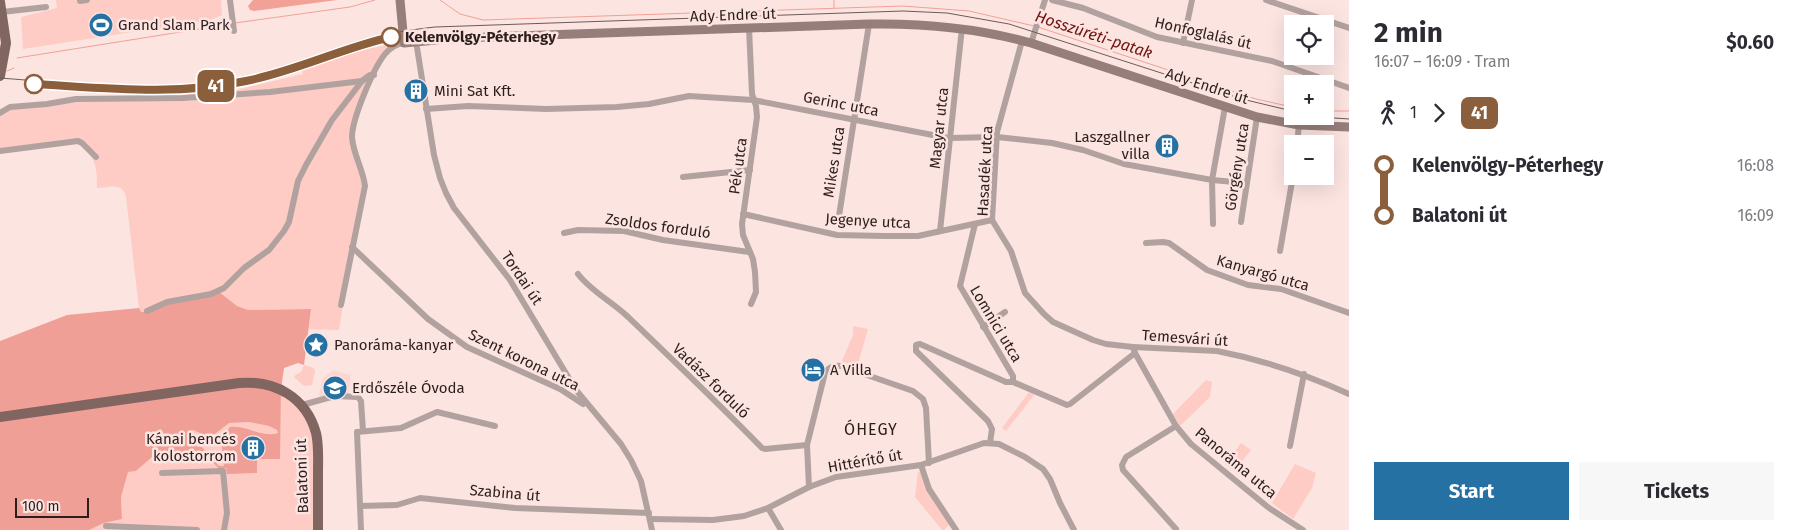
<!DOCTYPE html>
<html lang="en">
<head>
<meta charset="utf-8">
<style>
	:root { --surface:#fff; --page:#f7f7f7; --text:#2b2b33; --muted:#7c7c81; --accent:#2671a4 }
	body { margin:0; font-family:"Fira Sans",sans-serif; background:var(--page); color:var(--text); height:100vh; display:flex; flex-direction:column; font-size:19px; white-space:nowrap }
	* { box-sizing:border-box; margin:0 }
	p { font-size:16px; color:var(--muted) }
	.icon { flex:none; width:28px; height:28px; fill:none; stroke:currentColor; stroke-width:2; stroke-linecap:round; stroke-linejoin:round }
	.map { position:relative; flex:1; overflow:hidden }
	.sheet { display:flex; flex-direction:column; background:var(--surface); width:450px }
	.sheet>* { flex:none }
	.badge { padding:0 10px; border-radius:8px; font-size:18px; line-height:32px }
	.tools { position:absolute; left:1284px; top:15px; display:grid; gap:10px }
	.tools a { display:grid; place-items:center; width:50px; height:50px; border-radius:0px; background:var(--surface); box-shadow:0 5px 20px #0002; font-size:25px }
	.scale { position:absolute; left:15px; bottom:12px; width:74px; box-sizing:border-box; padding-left:5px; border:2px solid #2c1e1c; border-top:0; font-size:14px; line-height:18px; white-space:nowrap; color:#2c1e1c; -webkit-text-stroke:4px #fce4e1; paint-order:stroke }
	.map>.badge { position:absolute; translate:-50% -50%; box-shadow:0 0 0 2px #fff }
	.legs { display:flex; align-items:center; gap:8px; height:55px; padding:0 25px; font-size:16px }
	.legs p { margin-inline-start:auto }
	.overview { display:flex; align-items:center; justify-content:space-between; height:85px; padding:0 25px }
	h1 { font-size:28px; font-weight:700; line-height:38px }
	.action { display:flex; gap:10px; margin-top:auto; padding:10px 25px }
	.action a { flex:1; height:58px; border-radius:0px; background:var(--accent); color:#fff; font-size:20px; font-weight:700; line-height:58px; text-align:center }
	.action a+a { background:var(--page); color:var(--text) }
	ul { padding:0 25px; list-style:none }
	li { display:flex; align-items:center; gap:18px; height:50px; font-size:19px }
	li i { display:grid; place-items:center; width:8px; height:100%; margin:0 6px; background:currentColor }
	li i::after { content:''; width:12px; height:12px; margin:-6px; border:4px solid; border-radius:50%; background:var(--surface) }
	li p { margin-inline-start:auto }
	li:first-child i { background:linear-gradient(#0000 50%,currentColor 0) }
	li:last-child i { background:linear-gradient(currentColor 50%,#0000 0) }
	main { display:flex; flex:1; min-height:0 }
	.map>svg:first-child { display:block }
	.built { fill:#fcd7d1 }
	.green { fill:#feccc4 }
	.forest { fill:#ef9f95; fill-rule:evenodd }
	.water { fill:#f1a196 }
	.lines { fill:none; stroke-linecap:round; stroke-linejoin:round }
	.stream { stroke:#f1a196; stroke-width:1 }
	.street { stroke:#b2a29f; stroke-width:6 }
	.secondary { stroke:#967e7b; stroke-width:9 }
	.primary { stroke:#816561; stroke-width:10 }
	.tram { stroke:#6c5b59; stroke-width:1 }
	.line-1-casing { stroke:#fff; stroke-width:11 }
	.line-1 { stroke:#8b5e3c; stroke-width:8 }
	.stop-1-dot { fill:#fff; stroke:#8b5e3c; stroke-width:2.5 }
	.labels { text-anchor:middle; stroke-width:5; stroke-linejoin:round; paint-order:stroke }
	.street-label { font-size:15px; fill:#2c1e1c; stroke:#fce4e1 }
	.poi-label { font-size:15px; fill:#2c1e1c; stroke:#fce4e1; text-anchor:start }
	.stop-label { font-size:15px; font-weight:bold; fill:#2c1e1c; stroke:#fce4e1; text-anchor:start }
	.water-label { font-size:16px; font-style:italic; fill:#701310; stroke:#fce4e1 }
	.neighbourhood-label { font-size:16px; letter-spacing:1px; fill:#2c1e1c; stroke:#fce4e1 }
</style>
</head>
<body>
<main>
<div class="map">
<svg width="1349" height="530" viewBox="0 0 1349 530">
	<rect width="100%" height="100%" fill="#fce4e1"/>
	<polygon class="built" points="333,370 351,375 348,394 334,393 320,397 319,395 323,378"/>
	<g class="green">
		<polygon points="56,0 221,0 222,15 210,20 23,49 21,17 57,8"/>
		<path d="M392,44L382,59L352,130L364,178L339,330L309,329L311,309L248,310L237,306L219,293L145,312H141L139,308L126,197C123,182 109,187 97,188C97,165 96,160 80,143L0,153V113L10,107L232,91L303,74L302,70L310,67V65L340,54V57L352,52Z"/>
		<polygon points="853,326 868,329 857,367 842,361 853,335"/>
		<polygon points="304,365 314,368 315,371 312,385 304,386 294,377 294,376 301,372"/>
		<polygon points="1206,380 1212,382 1210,397 1180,426 1173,414"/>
		<polygon points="281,389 313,423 318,530 89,530 104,523 122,519 121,497 128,472 136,471 152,457 203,452 219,469 226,468 257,472 257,459 279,459"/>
		<polygon points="1029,392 1034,395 1006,431 1002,428"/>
		<polygon points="249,422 269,426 277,430 278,433 269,436 253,430 221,440 225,466 219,466 202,447 194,446 188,435 193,430 204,435 214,434 229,423"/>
		<polygon points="1241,443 1251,450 1234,471 1225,464"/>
		<polygon points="1295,464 1316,473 1312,488 1293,519 1272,503"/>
		<polygon points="921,471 950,524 944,530 942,530 915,497 918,472"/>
	</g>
	<path class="forest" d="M219,292L237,306L248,310L311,309L304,365L298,363L284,368L281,389L280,459H257V473L227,474L226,468L219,469L203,452L152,457L136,471L128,472L121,497L122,519L104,523L89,530H0V341L67,315L139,308L141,312H145L160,306ZM249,422L269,426L277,430L278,433C262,438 247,425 230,427L221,440L224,466H219L202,447L194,446L188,435L193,430L204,435L215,434L229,423Z"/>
	<polygon class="water" points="253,0 337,0 254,11 250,10 248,6"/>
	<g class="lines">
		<g class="stream">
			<polyline points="440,0 460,14 483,20 903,6 969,11 1034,26"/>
			<polyline points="834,0 834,8"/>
			<polyline points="235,23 350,7 375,0"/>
			<polyline points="1038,27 1256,99 1292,107"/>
			<polyline points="17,58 231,24"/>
			<polyline points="7,71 14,68"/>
			<polyline points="1325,111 1349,111"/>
		</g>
		<g class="street">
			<polyline points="230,0 234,31"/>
			<polyline points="1052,0 1083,8 1157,37 1272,61 1349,88"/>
			<polyline points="1266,0 1349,28"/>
			<polyline points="80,1 87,0"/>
			<polyline points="2,12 46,7"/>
			<polyline points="749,28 752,94 756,106 757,117 742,224 743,235 753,259 755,272 756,292 751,304"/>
			<polyline points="416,41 434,155 440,178 446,193 454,208 510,280 576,390 621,444 631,460 641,481 652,530"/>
			<polyline points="1022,41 997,132 992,220 1011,251 1025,293 1044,314 1053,322 1093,340 1106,344 1133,347"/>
			<polyline points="1031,43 1045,0"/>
			<polyline points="1183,43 1192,0"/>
			<polyline points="426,109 468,106 546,109 617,107 649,104 689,96 753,100 948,138 997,137 1052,143 1083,150 1124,164 1212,180 1246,183"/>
			<polyline points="0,113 10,107 47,104 76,99 183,98 270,92 362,81 370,75 374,75"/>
			<polyline points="1297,144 1299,125"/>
			<polyline points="0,151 78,141 82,143 96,157"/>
			<polyline points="683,177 750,170"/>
			<polyline points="743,214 837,235 884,236 918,236 992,220"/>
			<polyline points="839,216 869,24"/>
			<polyline points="1241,222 1257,117"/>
			<polyline points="975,224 960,286 1013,376 1013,382"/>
			<polyline points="1213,224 1212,180 1225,107"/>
			<polyline points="940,231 962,28"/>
			<polyline points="564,233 578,230 624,231 663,240 749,252"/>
			<polyline points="1146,243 1163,242 1169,243 1207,270 1248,285 1281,289 1349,313"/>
			<polyline points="352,247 428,319 467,347 560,389 583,404"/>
			<polyline points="1280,251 1293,176"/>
			<path d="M578,274C591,291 612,302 627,316C673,360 718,403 762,448L765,449L807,445"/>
			<path d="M341,305L365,186C363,169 353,154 352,137C352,119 373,69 385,54C390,48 396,44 404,43"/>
			<polyline points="147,311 167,302 211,294 224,288 244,268 269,250 284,231 289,222 298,181 306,165 332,120 362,81"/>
			<polyline points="983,327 1005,312"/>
			<polyline points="302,405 335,396 358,397 361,401 363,431"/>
			<polyline points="1176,426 1126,457 1122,465 1123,470 1176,529"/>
			<polyline points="990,443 992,429 988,421 916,351 916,345 920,344 1006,382 1013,382 1067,405 1070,404 1135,353"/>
			<polyline points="1290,446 1304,374"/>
			<polyline points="921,465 929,489 956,530"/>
			<polyline points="162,473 223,471 227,513 224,530"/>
			<path d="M809,487L807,445L825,373C829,366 834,365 841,366L913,391L923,399L926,408L929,463"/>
			<polyline points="360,506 397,505 420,498 515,508 649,513"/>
			<polyline points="768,508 781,530"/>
			<polyline points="650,519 713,520 744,516 768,508 809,487 836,477 921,465 984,443 999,444 1025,457 1043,469 1050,479 1060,503 1074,530"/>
			<polyline points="106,526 197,530"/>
			<polyline points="361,530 357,432 401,428 437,412 495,426"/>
			<path d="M1303,530L1269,508L1191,444L1176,426L1135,353L1133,347L1217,351C1264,360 1305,374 1349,394"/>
		</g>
		<path class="secondary" d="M400,0L404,43L458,38L869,24C924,23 978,28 1031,43L1257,117L1299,125L1349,127"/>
		<g class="primary">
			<polyline points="0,2 6,43 0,76"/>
			<path d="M0,417L239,383C275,380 306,397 316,433C319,445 318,459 318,472C318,491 318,511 318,530"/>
		</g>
		<g class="tram">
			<path d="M0,78C80,84 166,95 245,78C284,70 319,54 357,42C383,34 408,30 435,27L903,11L947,13L1009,24L1242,99L1292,111"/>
			<polyline points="1305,116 1349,119"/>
		</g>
	</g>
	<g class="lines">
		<defs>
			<path id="line-1" d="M34,84C105,88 176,96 246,81C296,71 342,48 391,37"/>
		</defs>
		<use href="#line-1" class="line-1-casing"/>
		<use href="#line-1" class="line-1"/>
	</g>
	<defs>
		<symbol id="stadium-disc" viewBox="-11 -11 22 22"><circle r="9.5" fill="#2671a4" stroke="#fce4e1"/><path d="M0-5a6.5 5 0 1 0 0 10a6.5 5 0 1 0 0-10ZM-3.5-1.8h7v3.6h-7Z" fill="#fff"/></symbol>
		<symbol id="building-disc" viewBox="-11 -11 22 22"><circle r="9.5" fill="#2671a4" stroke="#fce4e1"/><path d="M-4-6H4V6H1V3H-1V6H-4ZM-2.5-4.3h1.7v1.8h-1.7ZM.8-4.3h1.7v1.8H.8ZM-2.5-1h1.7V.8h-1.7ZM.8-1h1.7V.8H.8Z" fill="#fff"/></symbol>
		<symbol id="sight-disc" viewBox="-11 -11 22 22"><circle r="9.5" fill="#2671a4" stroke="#fce4e1"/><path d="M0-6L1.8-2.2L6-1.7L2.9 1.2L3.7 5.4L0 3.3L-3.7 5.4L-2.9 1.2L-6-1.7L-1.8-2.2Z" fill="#fff"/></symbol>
		<symbol id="hotel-disc" viewBox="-11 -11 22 22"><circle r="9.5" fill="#2671a4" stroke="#fce4e1"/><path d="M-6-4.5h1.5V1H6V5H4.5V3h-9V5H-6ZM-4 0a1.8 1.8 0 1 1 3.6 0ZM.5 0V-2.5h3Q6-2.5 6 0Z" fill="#fff"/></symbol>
		<symbol id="school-disc" viewBox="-11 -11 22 22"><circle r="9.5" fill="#2671a4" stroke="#fce4e1"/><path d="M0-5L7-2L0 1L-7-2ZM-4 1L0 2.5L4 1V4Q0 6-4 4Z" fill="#fff"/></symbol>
	</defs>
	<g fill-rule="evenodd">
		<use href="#stadium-disc" x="87" y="11" width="28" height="28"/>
		<use href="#building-disc" x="402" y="77" width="28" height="28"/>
		<use href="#building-disc" x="1153" y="132" width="28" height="28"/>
		<use href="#sight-disc" x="302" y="331" width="28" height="28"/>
		<use href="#hotel-disc" x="799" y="356" width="28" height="28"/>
		<use href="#school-disc" x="321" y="374" width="28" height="28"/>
		<use href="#building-disc" x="239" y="434" width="28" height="28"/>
	</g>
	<g class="stop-1-dot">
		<circle cx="391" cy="37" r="9"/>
		<circle cx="34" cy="84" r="9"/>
	</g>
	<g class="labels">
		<g class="street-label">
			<text transform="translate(733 15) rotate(-2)" y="5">Ady Endre út</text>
			<text transform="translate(1203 33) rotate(13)" y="5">Honfoglalás út</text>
			<text transform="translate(1207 86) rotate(18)" y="5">Ady Endre út</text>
			<text transform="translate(841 104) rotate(11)" y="5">Gerinc utca</text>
			<text transform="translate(939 128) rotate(-84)" y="5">Magyar utca</text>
			<text transform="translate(834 162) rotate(-81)" y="5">Mikes utca</text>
			<text transform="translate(738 166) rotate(-82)" y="5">Pék utca</text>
			<text transform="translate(1237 167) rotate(-81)" y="5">Görgény utca</text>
			<text transform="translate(985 171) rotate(-87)" y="5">Hasadék utca</text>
			<text transform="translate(868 221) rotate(3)" y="5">Jegenye utca</text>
			<text transform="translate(658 226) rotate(8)" y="5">Zsoldos forduló</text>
			<text transform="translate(1263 273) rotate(16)" y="5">Kanyargó utca</text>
			<text transform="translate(522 278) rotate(56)" y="5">Tordai út</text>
			<text transform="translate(996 324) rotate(59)" y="5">Lomnici utca</text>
			<text transform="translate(1185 338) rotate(4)" y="5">Temesvári út</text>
			<text transform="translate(524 360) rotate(26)" y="5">Szent korona utca</text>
			<text transform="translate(711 381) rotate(44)" y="5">Vadász forduló</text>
			<text transform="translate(865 461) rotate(-10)" y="5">Hittérítő út</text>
			<text transform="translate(1236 463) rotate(40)" y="5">Panoráma utca</text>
			<text transform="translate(302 476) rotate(-92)" y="5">Balatoni út</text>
			<text transform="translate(505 493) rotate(5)" y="5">Szabina út</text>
		</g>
		<g class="poi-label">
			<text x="118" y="30">Grand Slam Park</text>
			<text x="434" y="96">Mini Sat Kft.</text>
			<text x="1150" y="142" text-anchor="end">Laszgallner<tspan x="1150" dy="17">villa</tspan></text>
			<text x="334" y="350">Panoráma-kanyar</text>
			<text x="830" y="375">A Villa</text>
			<text x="352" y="393">Erdőszéle Óvoda</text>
			<text x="236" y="444" text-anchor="end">Kánai bencés<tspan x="236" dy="17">kolostorrom</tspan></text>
		</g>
		<g class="stop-label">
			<text x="405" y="42">Kelenvölgy-Péterhegy</text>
		</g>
		<g class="water-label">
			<text transform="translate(1094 34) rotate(18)" y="6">Hosszúréti-patak</text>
		</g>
		<g class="neighbourhood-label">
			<text x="871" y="435">ÓHEGY</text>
		</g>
	</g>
</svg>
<div class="tools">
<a><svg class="icon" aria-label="locate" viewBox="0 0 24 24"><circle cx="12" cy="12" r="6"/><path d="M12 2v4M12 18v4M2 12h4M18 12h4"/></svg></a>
<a>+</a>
<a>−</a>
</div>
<div class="scale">100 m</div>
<b class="badge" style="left:216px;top:86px;background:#8b5e3c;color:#fff">41</b>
</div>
<section class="sheet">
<div class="overview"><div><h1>2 min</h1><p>16:07 – 16:09 · Tram</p></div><b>$0.60</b></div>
<div class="legs"><svg class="icon" aria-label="walk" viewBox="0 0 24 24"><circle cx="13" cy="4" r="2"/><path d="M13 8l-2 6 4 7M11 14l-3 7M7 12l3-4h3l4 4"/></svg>1<svg class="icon" aria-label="forward" viewBox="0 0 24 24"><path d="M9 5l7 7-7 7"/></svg><b class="badge" style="background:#8b5e3c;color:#fff">41</b></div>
<ul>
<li><i style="color:#8b5e3c"></i><b>Kelenvölgy-Péterhegy</b><p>16:08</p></li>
<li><i style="color:#8b5e3c"></i><b>Balatoni út</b><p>16:09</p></li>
</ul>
<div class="action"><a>Start</a><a>Tickets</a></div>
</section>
</main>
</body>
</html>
